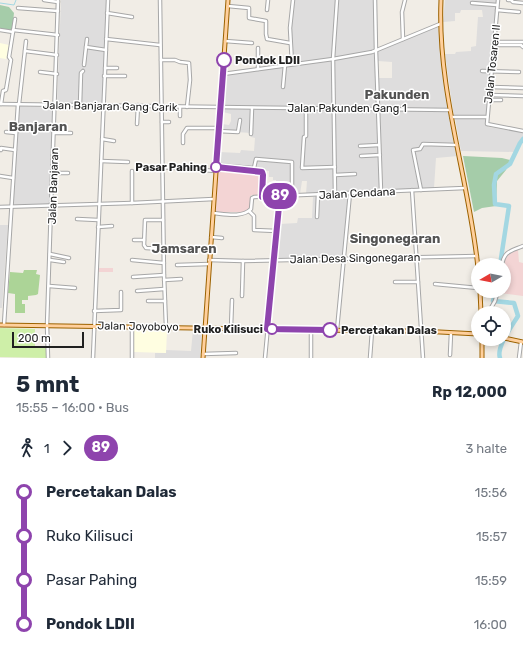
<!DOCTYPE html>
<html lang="id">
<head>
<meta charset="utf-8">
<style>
	:root { --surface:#fff; --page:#f6f6f7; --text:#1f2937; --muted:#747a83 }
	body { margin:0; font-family:Rubik,sans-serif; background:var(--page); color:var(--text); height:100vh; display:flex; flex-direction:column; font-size:15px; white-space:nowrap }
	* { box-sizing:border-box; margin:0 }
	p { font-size:13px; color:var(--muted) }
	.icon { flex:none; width:22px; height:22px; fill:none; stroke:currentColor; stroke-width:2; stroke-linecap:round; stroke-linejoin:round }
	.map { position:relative; height:358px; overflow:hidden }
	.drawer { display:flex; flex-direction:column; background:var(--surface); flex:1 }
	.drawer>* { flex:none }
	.badge { padding:0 8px; border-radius:13px; font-size:14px; line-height:26px }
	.needle { width:26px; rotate:260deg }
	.buttons { position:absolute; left:471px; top:258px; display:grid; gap:8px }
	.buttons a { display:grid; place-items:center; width:40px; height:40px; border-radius:50%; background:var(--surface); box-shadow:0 2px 6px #0003; font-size:20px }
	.scale { position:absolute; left:12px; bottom:10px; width:72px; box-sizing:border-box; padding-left:4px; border:2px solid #202020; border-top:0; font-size:11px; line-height:14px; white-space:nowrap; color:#202020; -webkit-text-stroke:3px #fff; paint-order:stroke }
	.map>.badge { position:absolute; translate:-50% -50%; box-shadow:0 0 0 2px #fff }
	.legs { display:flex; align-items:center; gap:6px; height:44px; padding:0 16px; font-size:13px }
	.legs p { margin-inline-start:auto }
	.summary { display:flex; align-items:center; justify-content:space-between; height:68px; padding:0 16px }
	h1 { font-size:22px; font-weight:700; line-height:30px }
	ul { padding:0 16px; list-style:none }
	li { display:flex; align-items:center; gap:14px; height:44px; font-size:15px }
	li i { display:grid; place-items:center; width:6px; height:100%; margin:0 5px; background:currentColor }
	li i::after { content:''; width:10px; height:10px; margin:-5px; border:3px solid; border-radius:50%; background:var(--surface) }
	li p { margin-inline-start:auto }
	li:first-child i { background:linear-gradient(#0000 50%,currentColor 0) }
	li:last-child i { background:linear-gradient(currentColor 50%,#0000 0) }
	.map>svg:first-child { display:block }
	.residential { fill:#dedddd }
	.commercial { fill:#f3d4d4 }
	.education { fill:#fffee1 }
	.grass { fill:#ceefa8 }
	.forest { fill:#acd497 }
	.cemetery { fill:#a5cca9 }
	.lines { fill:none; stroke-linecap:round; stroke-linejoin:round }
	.stream { stroke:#a3d7e2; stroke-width:1 }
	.river { stroke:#a3d7e2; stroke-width:4.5 }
	.minor-casing { stroke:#a7a7a7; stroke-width:4.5 }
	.major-casing { stroke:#9c6200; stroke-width:5 }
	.minor { stroke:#fff; stroke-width:2.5 }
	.major { stroke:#ffd09d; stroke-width:3 }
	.line-1-casing { stroke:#fff; stroke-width:9 }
	.line-1 { stroke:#8e44ad; stroke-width:6 }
	.stop-1-dot { fill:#fff; stroke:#8e44ad; stroke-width:2 }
	.labels { text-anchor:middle; stroke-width:3; stroke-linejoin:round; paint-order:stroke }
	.stop-label { font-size:11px; font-weight:bold; fill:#202020; stroke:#fff; text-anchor:start }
	.street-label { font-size:11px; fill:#202020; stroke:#fff }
	.quarter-label { font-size:13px; font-weight:bold; fill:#535353; stroke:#fff }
</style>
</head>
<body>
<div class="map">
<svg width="523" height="358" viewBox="0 0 523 358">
	<rect width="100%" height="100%" fill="#f1ede6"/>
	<g class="residential">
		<polygon points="61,0 107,0 102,104 57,103"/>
		<polygon points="294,0 336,0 332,58 293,63 291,28"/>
		<polygon points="339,0 375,0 375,50 334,58"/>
		<polygon points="445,0 499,0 487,116 454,118 445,54 455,54 456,52 471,51 471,47 476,46 478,17 483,17 482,10 461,10 460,13 455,13 455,21 443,22"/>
		<polygon points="438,27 442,72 448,109 379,107 378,78 392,78 392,62 378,61 377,51"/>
		<polygon points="375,52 377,107 336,107 334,59"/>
		<polygon points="332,60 334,106 223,106 226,75"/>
		<polygon points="19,106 54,107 51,204 12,205"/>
		<polygon points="223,107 334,108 334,192 306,194 307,181 302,181 300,194 277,194 276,180 273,180 273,177 269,177 269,171 254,170 254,168 219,165 219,152 240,153 241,150 254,151 255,138 251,137 251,133 221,131 222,124 229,125 231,121 231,114 223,112"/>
		<polygon points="335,109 377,109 380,190 336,192"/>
		<polygon points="380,109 449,111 458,156 436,158 434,188 383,190"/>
		<polygon points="455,118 488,118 488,127 523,132 523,140 515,152 461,151"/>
		<polygon points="349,196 343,258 276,258 280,224 297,223 298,218 312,218 313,197"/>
		<polygon points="0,225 8,225 2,308 0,308"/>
		<polygon points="193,330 202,331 200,358 155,358 155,353 166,353 166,350 191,351"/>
	</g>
	<g class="commercial">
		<polygon points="218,168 263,171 262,195 251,195 251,206 246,212 215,212"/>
		<polygon points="518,250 519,262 523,263 523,296 500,293 500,291 504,291 505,258 509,253"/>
		<polygon points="98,268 113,268 113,272 99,272"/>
	</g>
	<g class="education">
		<polygon points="0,43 9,45 6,59 0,58"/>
		<polygon points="134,330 167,331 166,353 134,352"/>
	</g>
	<polygon class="grass" points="0,328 35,329 35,347 46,348 46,358 0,357"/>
	<polygon class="forest" points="24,270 37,270 36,274 40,275 38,294 36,295 28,296 28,300 22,300 22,304 25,304 25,313 15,313 15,294 8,293 10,272 23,273"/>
	<g class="cemetery">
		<polygon points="0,5 9,7 14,13 12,31 0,29"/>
		<polygon points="463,156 502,158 510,160 506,170 497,181 496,206 482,208 474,212"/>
	</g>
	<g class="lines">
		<polyline class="stream" points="0,3 14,5 16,0"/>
		<g class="river">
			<polyline points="500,265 509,206 495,204 494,185 496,174 510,164 520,143 523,139"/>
			<path d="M496,291L493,301L514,303L518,316C512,326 496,347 500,358"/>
		</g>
		<defs>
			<g id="minor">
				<polyline points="44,0 58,2"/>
				<polyline points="160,0 164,275 166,327"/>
				<polyline points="375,0 376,51 381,191"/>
				<polyline points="498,0 487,124 523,131"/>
				<polyline points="508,0 511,0 513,2 523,3"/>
				<polyline points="472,3 497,5"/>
				<polyline points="228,6 249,8 249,18 266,21 266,34 267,39 290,43"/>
				<polyline points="18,8 58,11"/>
				<polyline points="267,10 268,0"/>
				<polyline points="497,10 519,12"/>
				<polyline points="107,13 132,17"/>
				<polyline points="0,30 13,32"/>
				<polyline points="13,30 58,35"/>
				<polyline points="87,39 86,47 106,50"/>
				<polyline points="106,39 160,45"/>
				<polyline points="403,39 402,12 405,0"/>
				<polyline points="225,41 252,43"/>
				<polyline points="494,42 523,42"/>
				<polyline points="494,45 521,45 523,47"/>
				<polyline points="25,51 57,55"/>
				<polyline points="161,60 175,60 180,62 189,63 190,80 187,107"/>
				<polyline points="292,64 290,28 293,0"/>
				<polyline points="84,65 86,47"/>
				<polyline points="105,68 117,68"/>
				<polyline points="258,69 258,48"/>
				<polyline points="482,71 519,72"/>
				<polyline points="40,72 57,74"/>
				<polyline points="223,74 333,59 372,52 440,24"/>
				<polyline points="104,76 125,76"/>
				<polyline points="283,87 285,65"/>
				<polyline points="490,87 523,88"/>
				<polyline points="489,95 523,96"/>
				<polyline points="488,100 501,100"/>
				<polyline points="0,104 450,110"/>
				<polyline points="1,104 3,91 6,90 11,60 9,57 15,19"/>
				<polyline points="19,104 26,41"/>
				<polyline points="80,105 81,73 83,71"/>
				<polyline points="180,107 180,116"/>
				<polyline points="306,108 306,136 304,137 302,168 335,167"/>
				<polyline points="451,117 487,117"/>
				<polyline points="162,122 169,122"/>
				<polyline points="137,124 138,105"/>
				<polyline points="33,126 55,128"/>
				<polyline points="218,131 238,132 240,120"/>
				<polyline points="6,132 16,133"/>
				<polyline points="54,133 71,133"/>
				<polyline points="251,134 252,108"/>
				<polyline points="102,139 114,141"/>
				<polyline points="183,143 183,134 187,128 219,128"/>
				<polyline points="360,146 379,145"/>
				<polyline points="0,149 1,150 1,148 15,150"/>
				<polyline points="361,156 380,155"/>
				<polyline points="101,161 128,162"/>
				<polyline points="216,165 252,168 254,168 256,159 292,162 292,195"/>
				<polyline points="162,167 216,171"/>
				<polyline points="216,167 262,172 263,175 262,197"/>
				<polyline points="53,173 68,173"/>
				<polyline points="335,175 355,174"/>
				<polyline points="0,176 13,178"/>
				<polyline points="412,190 423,358"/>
				<polyline points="421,190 413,150 420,149 423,144 457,145"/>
				<polyline points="335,193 333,59 337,0"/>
				<polyline points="132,203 132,171"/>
				<polyline points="0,207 132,203 214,199"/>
				<polyline points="249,211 254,216 254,230 277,231"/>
				<path d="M213,213C225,214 242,218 251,209L252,198L254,197L465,188"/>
				<polyline points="317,217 318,194"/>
				<polyline points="77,219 98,220"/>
				<polyline points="163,220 145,220 144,245 146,248 164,249"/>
				<polyline points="98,227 112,226"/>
				<polyline points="211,237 222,238"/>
				<polyline points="134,240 144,240"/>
				<polyline points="50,254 69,258"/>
				<polyline points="50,260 64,262"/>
				<polyline points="132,260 164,263"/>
				<polyline points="209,260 243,261 477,256"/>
				<polyline points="177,265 209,264"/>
				<path d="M502,265C504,251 511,251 523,246"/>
				<polyline points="133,277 164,275"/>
				<polyline points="164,280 181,279"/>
				<polyline points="395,282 418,282"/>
				<polyline points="435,284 478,288"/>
				<polyline points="49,286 75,288"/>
				<polyline points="137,291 164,289"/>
				<polyline points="242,296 243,261"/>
				<polyline points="148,301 165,301"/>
				<polyline points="94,311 121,310 121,292"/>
				<polyline points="488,313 495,301 498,291"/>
				<polyline points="4,325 18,104"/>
				<polyline points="132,327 132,358"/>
				<polyline points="231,328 232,300"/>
				<polyline points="311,330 311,358"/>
				<polyline points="337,330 350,193"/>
				<polyline points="203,354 236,353"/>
				<polyline points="450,355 451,333"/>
				<polyline points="48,358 47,325 58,0"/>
				<polyline points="93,358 108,0"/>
				<polyline points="265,358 280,196"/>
				<polyline points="370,358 372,331"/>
				<polyline points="519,358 521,342"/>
			</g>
			<g id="major">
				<path d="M441,0C437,91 469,178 478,268"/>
				<polyline points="480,291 481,313"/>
				<polyline points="0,325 383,331 421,331 478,334"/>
				<polyline points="504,338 523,342"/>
				<polyline points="482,339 482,358"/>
				<polyline points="203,358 228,0"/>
			</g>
		</defs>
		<use href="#minor" class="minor-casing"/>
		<use href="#major" class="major-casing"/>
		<use href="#minor" class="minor"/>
		<use href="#major" class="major"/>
	</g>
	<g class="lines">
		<defs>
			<polyline id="line-1" points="224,60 216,167 262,172 263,175 262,197 280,196 267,329 330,330"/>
		</defs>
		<use href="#line-1" class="line-1-casing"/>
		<use href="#line-1" class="line-1"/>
	</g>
	<g class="stop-1-dot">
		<circle cx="224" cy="60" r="7"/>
		<circle cx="216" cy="167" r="5"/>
		<circle cx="272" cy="329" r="5"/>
		<circle cx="330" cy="330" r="7"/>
	</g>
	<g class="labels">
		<g class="stop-label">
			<text x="235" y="64">Pondok LDII</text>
			<text x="207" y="171" text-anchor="end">Pasar Pahing</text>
			<text x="263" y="333" text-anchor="end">Ruko Kilisuci</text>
			<text x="341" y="334">Percetakan Dalas</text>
		</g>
		<g class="street-label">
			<text transform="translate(492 64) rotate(-84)" y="4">Jalan Tosaren II</text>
			<text transform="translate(110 106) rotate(1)" y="4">Jalan Banjaran Gang Carik</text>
			<text x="347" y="112">Jalan Pakunden Gang 1</text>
			<text transform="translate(53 186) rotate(-88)" y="4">Jalan Banjaran</text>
			<text transform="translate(357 193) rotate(-3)" y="4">Jalan Cendana</text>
			<text transform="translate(355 258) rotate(-1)" y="4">Jalan Desa Singonegaran</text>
			<text transform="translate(138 326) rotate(1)" y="4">Jalan Joyoboyo</text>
		</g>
		<g class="quarter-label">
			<text x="397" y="99">Pakunden</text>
			<text x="38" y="131">Banjaran</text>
			<text x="395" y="243">Singonegaran</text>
			<text x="184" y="253">Jamsaren</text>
		</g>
	</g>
</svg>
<div class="buttons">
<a><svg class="needle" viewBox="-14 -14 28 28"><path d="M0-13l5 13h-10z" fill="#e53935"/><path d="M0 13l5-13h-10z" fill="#747a83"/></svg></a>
<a><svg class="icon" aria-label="locate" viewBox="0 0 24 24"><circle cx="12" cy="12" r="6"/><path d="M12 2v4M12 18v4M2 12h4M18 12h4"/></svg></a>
</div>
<div class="scale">200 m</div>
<b class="badge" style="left:280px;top:196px;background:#8e44ad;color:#fff">89</b>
</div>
<section class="drawer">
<div class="summary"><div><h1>5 mnt</h1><p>15:55 – 16:00 · Bus</p></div><b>Rp 12,000</b></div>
<div class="legs"><svg class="icon" aria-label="walk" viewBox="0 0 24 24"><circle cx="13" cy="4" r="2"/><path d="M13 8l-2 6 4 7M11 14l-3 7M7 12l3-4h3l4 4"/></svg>1<svg class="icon" aria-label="forward" viewBox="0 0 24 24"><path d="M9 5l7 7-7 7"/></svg><b class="badge" style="background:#8e44ad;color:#fff">89</b><p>3 halte</p></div>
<ul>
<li><i style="color:#8e44ad"></i><b>Percetakan Dalas</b><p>15:56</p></li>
<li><i style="color:#8e44ad"></i><span>Ruko Kilisuci</span><p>15:57</p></li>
<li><i style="color:#8e44ad"></i><span>Pasar Pahing</span><p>15:59</p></li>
<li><i style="color:#8e44ad"></i><b>Pondok LDII</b><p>16:00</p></li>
</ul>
</section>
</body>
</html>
